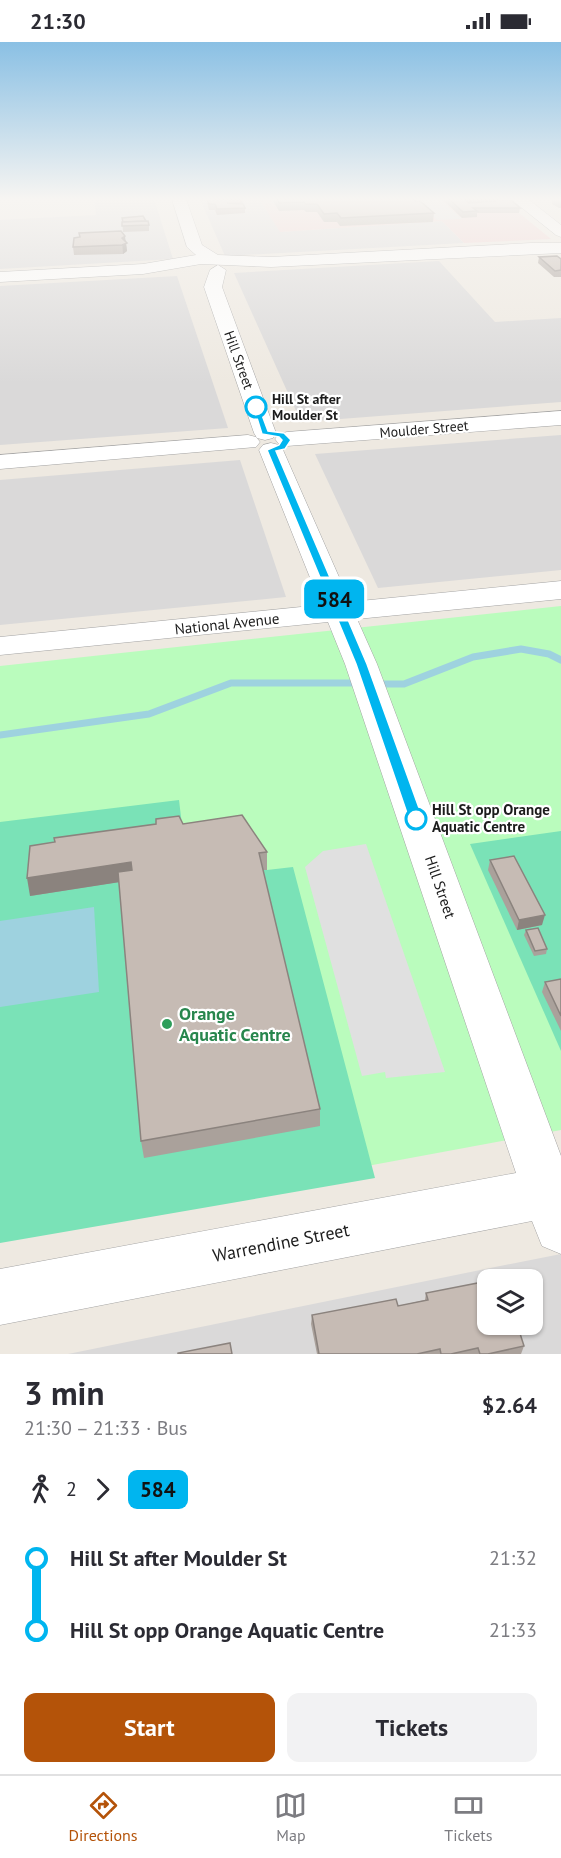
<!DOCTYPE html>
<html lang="en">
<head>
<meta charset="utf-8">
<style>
	:root { --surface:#fff; --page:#f2f2f3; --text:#2b2b33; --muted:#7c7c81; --line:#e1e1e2; --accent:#b45309 }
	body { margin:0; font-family:"PT Sans",sans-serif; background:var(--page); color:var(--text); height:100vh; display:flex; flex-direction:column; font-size:22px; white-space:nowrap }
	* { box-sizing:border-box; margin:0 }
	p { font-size:20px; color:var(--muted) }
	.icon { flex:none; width:33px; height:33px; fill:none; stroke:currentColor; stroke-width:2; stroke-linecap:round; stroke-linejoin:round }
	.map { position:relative; height:1312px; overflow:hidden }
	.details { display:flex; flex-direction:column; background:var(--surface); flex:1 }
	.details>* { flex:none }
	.badge { padding:0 12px; border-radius:9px; font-size:21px; line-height:39px }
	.fabs { position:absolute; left:477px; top:1227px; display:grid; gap:12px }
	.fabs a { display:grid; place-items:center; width:66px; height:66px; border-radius:12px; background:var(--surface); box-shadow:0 2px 4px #0004; font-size:30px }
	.map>.badge { position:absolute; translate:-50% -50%; box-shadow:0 0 0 3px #fff }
	.legs { display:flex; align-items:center; gap:9px; height:66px; padding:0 24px; font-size:20px }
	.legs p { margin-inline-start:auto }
	.head { display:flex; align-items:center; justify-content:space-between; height:102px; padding:0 24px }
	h1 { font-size:33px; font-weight:700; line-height:45px }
	.action { display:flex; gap:12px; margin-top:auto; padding:12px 24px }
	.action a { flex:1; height:69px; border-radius:12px; background:var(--accent); color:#fff; font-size:24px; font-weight:700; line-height:69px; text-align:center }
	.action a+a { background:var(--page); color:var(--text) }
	ul { padding:0 24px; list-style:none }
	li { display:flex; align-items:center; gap:21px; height:72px; font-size:22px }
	li i { display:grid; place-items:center; width:9px; height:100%; margin:0 8px; background:currentColor }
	li i::after { content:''; width:15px; height:15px; margin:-8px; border:4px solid; border-radius:50%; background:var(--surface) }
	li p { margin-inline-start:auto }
	li:first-child i { background:linear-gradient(#0000 50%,currentColor 0) }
	li:last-child i { background:linear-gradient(currentColor 50%,#0000 0) }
	.status { display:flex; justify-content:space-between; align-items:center; height:42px; padding:0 30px; background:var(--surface); direction:ltr }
	.status svg { height:16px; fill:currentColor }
	.tabs { display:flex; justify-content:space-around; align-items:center; height:84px; border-top:2px solid var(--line); background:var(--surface); font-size:16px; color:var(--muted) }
	.tabs a { display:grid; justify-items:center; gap:3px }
	.tabs .selected { color:var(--accent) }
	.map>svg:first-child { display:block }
	.residential { fill:#dad9d9; fill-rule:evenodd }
	.commercial { fill:#f1cfce }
	.park { fill:#bafcbd }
	.pitch { fill:#7ae2b7 }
	.parking { fill:#e0e0e0 }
	.water { fill:#9ed2df }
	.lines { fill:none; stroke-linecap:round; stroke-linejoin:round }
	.stream { stroke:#9ed2df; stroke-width:7 }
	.minor-casing { stroke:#a3a3a3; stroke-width:1 }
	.minor { fill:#fff; fill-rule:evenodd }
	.wall { fill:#aaa19b }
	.shaded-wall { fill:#8b837e }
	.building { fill:#c6bbb4; stroke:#8b837e; stroke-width:1.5 }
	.line-1 { fill:#00b5ef; stroke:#fff; stroke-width:1.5 }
	.stop-1-dot { fill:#fff; stroke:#00b5ef; stroke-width:3 }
	.leisure-dot { fill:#2e9e5b; stroke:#fff; stroke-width:2 }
	.labels { text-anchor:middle; stroke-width:4.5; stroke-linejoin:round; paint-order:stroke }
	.far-street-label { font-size:14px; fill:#1c1c1c; stroke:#fff }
	.far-stop-label { font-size:14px; font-weight:bold; fill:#1c1c1c; stroke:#fff; text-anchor:start }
	.street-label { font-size:15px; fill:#1c1c1c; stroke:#fff }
	.stop-label { font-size:15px; font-weight:bold; fill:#1c1c1c; stroke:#fff; text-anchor:start }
	.near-leisure-label { font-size:18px; font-weight:bold; fill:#27864d; stroke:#fff; text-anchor:start }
	.near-street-label { font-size:18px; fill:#1c1c1c; stroke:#fff }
</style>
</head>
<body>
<div class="status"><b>21:30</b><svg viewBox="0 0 49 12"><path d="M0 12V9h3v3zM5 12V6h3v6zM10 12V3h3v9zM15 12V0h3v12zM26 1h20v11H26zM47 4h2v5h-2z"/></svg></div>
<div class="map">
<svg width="561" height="1312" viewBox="0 0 561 1312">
	<rect width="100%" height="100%" fill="#eee9e1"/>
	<g class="residential">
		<polygon points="94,157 154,157 173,217 0,227 0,178 96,173"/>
		<polygon points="200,157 259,157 281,190 442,179 464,201 225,214"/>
		<polygon points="439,219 495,280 561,276 561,360 301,380 234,231"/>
		<polygon points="177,234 228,386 0,403 0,244"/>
		<polygon points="561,393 561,528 378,546 315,412"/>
		<polygon points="240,418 286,555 0,583 0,438"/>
		<path d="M561,1212V1312H68L500,1224ZM488,1238H532V1282H488Z"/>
	</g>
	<polygon class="commercial" points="259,157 502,157 551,197 464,201 442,179 280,190"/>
	<polygon class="park" points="561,564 561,1088 0,1192 0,624"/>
	<g class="pitch">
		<polygon points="179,758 184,800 267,828 293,825 375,1136 0,1201 0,780"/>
		<polygon points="561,789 561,1009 470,802"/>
	</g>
	<g class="parking">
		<polygon points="415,157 440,157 462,177 437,178"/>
		<polygon points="366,802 420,958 445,1030 386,1036 385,1030 362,1034 305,825 323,809"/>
	</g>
	<polygon class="water" points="94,865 99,950 0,965 0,879"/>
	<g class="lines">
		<g class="stream">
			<polyline points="377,642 404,642 473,615 521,607 549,612 561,618"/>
			<polyline points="0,693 149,672 231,641 359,641"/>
		</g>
		<defs>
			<g id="minor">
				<polygon points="172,157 186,157 202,203 218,213 271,215 531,201 561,201 561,211 271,225 201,222 143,232 0,240 0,230 143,222 196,213 187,205"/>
				<polygon points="511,157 528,157 561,183 561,195 556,193"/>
				<polygon points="218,223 226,228 222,245 276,391 273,396 265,398 257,396 254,391 204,245 210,228"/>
				<polygon points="561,369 561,383 287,404 279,402 275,397 279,392 287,390"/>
				<polygon points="248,393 256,395 260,400 256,405 0,427 0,413"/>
				<polygon points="271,401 279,403 283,408 350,560 561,539 561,557 357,577 377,622 561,1114 561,1212 542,1204 532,1179 0,1283 0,1227 516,1131 345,622 328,580 0,613 0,595 321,563 259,408 263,403"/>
			</g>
		</defs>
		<use href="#minor" class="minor-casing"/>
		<use href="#minor" class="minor"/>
	</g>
	<g class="wall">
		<polygon points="225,157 244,157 244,160 242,161 242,162 245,166 245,171 217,173 215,168 209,168 208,164 207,158"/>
		<polygon points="272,157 413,157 434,171 433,180 340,184 337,180 324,180 317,170 306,170 304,168 279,169"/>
		<polygon points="442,157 498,157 498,159 520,166 519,171 477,171 477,175 462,176"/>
		<polygon points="553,157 561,157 561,166 559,166 552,162"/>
		<polygon points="122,176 149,183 149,189 123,190"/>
		<polygon points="80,195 126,200 127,209 123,212 74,213 73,205"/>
		<polygon points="539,215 561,217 561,235 554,235 538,221"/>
		<polygon points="183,782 267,810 267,828 263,828 320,1067 320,1084 144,1116 141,1099 119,840 30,854"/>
		<polygon points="490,818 542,883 517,888 488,828"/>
		<polygon points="526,888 547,907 546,912 534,914 524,893"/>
		<polygon points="561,937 561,989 542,950 545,940"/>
		<polygon points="426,1251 524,1304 521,1312 317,1312 311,1282 312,1273 398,1264 425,1258"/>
	</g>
	<g class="shaded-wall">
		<polygon points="474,157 498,157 497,161 464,164 465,158"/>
		<polygon points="125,194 127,209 123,212 122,196"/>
		<polygon points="131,820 133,838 30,854 27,836"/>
		<polygon points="545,873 542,883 517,888 519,878"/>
	</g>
	<g class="building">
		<polygon points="277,157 413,157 415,159 420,159 434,171 341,176 337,171 324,172 317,162 306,162 304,160 279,161"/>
		<polygon points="449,157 474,157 465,158 469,161 511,158 520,166 473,166 477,169 463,170"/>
		<polygon points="207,158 240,158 242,161 227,161 243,162 245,166 217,167 215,162 209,162"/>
		<polygon points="143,174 146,179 123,180 122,176"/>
		<polygon points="148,179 149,183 122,184 122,180"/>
		<polygon points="121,189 125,194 122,196 127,201 122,203 73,205 74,196 80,195 79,191"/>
		<polygon points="557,214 561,217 561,228 555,229 539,215"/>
		<polygon points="242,773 267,810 259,811 320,1067 141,1099 118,830 132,828 131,820 27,836 30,804 55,800 54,796 156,782 156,777 179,774 183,782"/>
		<polygon points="514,814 545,873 519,878 490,818"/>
		<polygon points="538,886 547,907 535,909 526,888"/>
		<polygon points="561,937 561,974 545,940"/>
		<polygon points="488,1239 488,1282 517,1282 524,1304 488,1312 480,1312 478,1306 451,1312 441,1312 440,1307 417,1312 319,1312 312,1273 396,1257 398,1264 428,1258 426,1251"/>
		<polygon points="230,1301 232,1312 178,1312 178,1311"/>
	</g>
	<linearGradient id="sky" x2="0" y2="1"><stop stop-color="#8ac0e4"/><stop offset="0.46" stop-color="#f7f5f2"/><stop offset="1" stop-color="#f7f5f2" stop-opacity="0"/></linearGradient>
	<rect width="561" height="341" fill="url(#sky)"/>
	<polygon class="line-1" points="253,363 259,365 268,389 284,391 291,398 285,407 276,409 367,622 423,777 421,780 411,780 409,777 356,622 267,408 279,403 282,398 279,395 262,392"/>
	<g class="stop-1-dot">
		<circle cx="256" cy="365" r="10"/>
		<circle cx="416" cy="777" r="10"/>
	</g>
	<circle class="leisure-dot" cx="167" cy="982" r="6"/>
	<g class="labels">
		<g class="far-street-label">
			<text transform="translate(239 318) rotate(70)" y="5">Hill Street</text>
			<text transform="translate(424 387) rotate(-5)" y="5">Moulder Street</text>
		</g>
		<g class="far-stop-label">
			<text x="272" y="362">Hill St after<tspan x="272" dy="16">Moulder St</tspan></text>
		</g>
		<g class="street-label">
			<text transform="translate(227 582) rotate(-6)" y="5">National Avenue</text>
			<text transform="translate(440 845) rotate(71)" y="5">Hill Street</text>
		</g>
		<g class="stop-label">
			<text x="432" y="773">Hill St opp Orange<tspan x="432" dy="17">Aquatic Centre</tspan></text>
		</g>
		<g class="near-leisure-label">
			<text x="179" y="978">Orange<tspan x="179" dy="21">Aquatic Centre</tspan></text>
		</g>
		<g class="near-street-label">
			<text transform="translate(281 1201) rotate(-11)" y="6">Warrendine Street</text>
		</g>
	</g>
</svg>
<div class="fabs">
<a><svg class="icon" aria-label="layers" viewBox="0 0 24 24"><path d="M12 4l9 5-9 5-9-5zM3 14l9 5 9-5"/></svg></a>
</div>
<b class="badge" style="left:334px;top:557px;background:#00b5ef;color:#111">584</b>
</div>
<section class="details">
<div class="head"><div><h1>3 min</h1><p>21:30 – 21:33 · Bus</p></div><b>$2.64</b></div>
<div class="legs"><svg class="icon" aria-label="walk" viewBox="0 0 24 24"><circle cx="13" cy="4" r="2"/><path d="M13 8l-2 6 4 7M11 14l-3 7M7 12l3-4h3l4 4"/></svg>2<svg class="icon" aria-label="forward" viewBox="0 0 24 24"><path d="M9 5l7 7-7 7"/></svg><b class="badge" style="background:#00b5ef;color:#111">584</b></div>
<ul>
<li><i style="color:#00b5ef"></i><b>Hill St after Moulder St</b><p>21:32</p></li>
<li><i style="color:#00b5ef"></i><b>Hill St opp Orange Aquatic Centre</b><p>21:33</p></li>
</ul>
<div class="action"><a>Start</a><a>Tickets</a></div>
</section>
<nav class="tabs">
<a class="selected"><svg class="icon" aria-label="directions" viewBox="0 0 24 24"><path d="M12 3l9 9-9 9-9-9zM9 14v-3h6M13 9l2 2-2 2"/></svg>Directions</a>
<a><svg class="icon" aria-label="map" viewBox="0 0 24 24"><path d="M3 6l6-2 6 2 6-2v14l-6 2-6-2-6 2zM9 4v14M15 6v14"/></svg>Map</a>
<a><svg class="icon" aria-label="tickets" viewBox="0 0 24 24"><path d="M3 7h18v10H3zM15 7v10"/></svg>Tickets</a>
</nav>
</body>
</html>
